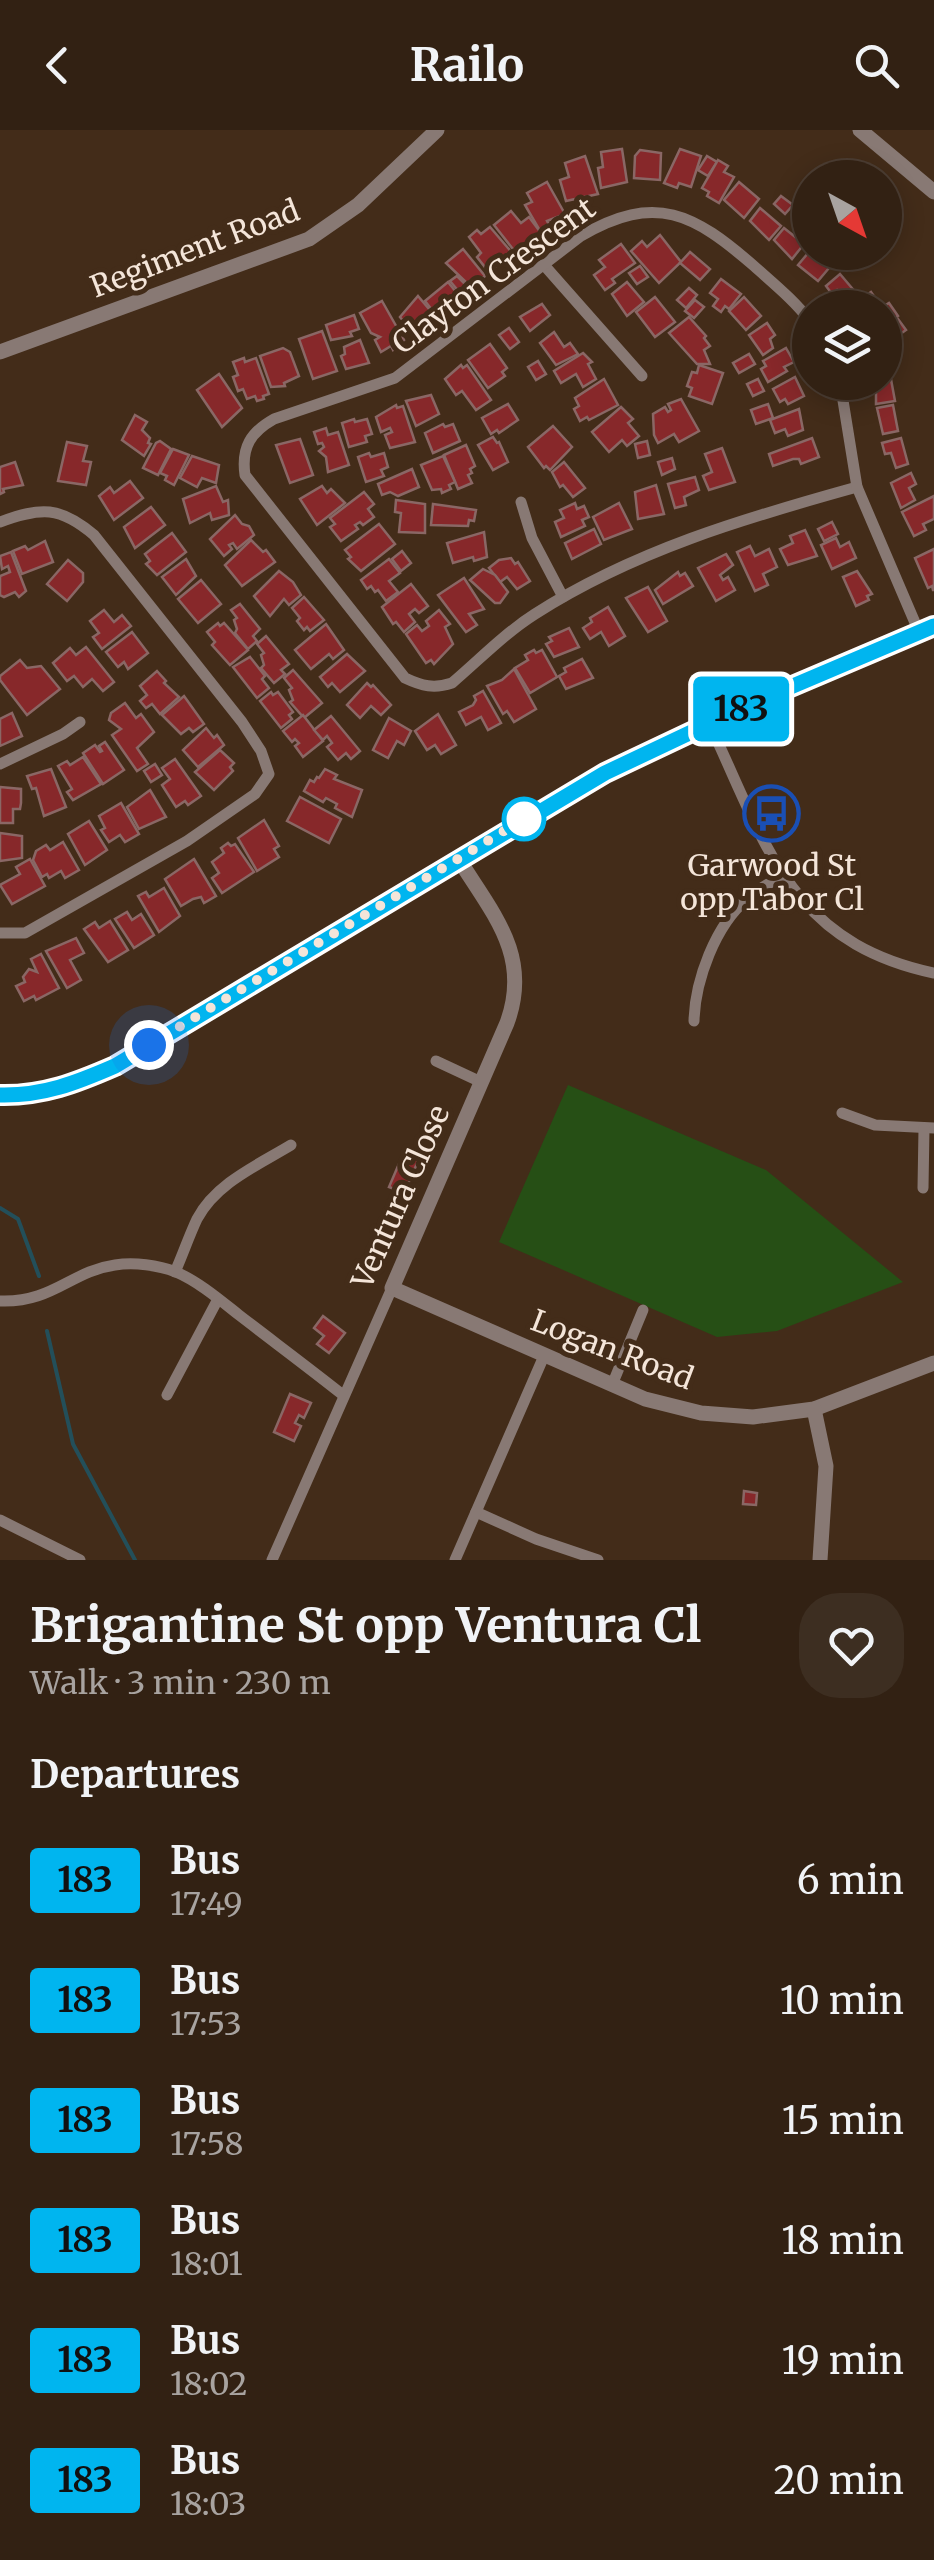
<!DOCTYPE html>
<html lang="en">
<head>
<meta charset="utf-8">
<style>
	:root { --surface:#322113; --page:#3d2e21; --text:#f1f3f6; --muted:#a8a3a0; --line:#4d3e33 }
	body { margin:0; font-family:Merriweather,serif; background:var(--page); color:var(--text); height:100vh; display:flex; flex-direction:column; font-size:38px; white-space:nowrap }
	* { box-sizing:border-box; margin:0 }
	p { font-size:32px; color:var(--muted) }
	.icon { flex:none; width:55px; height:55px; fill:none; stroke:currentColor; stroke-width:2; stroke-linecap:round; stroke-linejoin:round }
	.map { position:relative; height:1430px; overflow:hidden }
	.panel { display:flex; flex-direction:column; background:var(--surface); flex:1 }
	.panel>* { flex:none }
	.badge { padding:0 20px; border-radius:8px; font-size:35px; line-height:65px }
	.needle { width:65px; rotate:140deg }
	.fabs { position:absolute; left:792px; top:30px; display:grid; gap:20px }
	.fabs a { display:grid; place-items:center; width:110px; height:110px; border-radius:50%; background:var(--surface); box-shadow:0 5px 25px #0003,0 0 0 2px var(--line); font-size:50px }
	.you { position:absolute; width:50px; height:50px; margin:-25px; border:8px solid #fff; border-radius:50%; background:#1a73e8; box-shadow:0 0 0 15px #1a73e833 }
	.map>.badge { position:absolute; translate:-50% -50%; box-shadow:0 0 0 5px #fff }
	h2 { padding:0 30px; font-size:38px; line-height:90px }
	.round { display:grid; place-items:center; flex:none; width:105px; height:105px; border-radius:40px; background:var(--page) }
	.summary { display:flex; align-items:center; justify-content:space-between; height:170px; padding:0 30px }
	h1 { font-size:48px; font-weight:700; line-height:75px }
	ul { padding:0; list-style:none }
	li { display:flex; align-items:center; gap:30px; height:120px; padding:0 30px }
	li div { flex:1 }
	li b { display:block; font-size:38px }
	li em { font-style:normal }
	li .badge { min-width:110px; font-weight:700; text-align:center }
	header { display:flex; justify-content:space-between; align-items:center; height:130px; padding:0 30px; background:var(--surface); font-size:45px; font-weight:700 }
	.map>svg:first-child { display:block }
	.green { fill:#264f15 }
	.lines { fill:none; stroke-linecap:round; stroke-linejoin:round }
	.stream { stroke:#234f5a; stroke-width:4 }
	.building { fill:#87282a; stroke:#8a6765; stroke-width:2.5 }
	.minor { stroke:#887974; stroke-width:11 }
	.tertiary { stroke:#887974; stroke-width:15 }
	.line-casing { stroke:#fff; stroke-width:22 }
	.line { stroke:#00b5ef; stroke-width:15 }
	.walk { stroke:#f4e5d9; stroke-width:10; stroke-dasharray:0 18 }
	.stop-dot { fill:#fff; stroke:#00b5ef; stroke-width:5 }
	.labels { text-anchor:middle; stroke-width:10; stroke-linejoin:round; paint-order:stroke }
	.street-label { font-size:30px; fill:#f4e5d9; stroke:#432c19 }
	.poi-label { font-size:30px; fill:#f4e5d9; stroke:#432c19 }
</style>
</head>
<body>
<header><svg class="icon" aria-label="back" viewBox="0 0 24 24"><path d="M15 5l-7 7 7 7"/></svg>Railo<svg class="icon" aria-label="search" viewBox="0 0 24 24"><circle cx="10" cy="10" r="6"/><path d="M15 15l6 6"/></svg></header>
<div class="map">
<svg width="934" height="1430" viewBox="0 0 934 1430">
	<rect width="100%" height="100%" fill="#432c19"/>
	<polygon class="green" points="568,955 766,1040 903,1152 777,1201 717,1207 499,1112"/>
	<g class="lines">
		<g class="stream">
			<polyline points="0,1078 18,1089 39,1146"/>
			<polyline points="47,1201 73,1314 135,1430"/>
		</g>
	</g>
	<g class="building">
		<polygon points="622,19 627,52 601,58 598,38 603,37 601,22"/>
		<polygon points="680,19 701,26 691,57 679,53 677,58 664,53"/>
		<polygon points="640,20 661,23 660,50 634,48 635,26"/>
		<polygon points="585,26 598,64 566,71 560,50 569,47 565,33"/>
		<polygon points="707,26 717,32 708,46 698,40"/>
		<polygon points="718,30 728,36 724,42 734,47 719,73 707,66 709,62 702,58"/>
		<polygon points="547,52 565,84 547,91 552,101 543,106 525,75 532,72 527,63"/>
		<polygon points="739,52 759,69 744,88 724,70"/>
		<polygon points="781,66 793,75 785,84 774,74"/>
		<polygon points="760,78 781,96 769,110 750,91"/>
		<polygon points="511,81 521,93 529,87 541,103 516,123 494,95"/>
		<polygon points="490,97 514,125 488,141 477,127 481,123 469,107 477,100 481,104"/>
		<polygon points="784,98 804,114 792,129 774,110"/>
		<polygon points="660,105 681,132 659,153 631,121 642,111 647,117"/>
		<polygon points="621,114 635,133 612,149 615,153 605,160 594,145 605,137 599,130"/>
		<polygon points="463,119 485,146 471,157 446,133"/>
		<polygon points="690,122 710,139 700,150 680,133"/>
		<polygon points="809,122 829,138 818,151 798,135"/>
		<polygon points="640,136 648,147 637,154 629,143"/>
		<polygon points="840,144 857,164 847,172 837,160 832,164 826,156"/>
		<polygon points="457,146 474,163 466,170 450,151"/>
		<polygon points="721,149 741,164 729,179 725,176 721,182 713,176 718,169 710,163"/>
		<polygon points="448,152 456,162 442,174 445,178 436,185 425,171"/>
		<polygon points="627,152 644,172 627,186 612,164"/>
		<polygon points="689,158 697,165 686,178 677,170"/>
		<polygon points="871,162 881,176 855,178 860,174 858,171"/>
		<polygon points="418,166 434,185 413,203 400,187"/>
		<polygon points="655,167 675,192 655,207 636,182"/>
		<polygon points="744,167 761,186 746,200 729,181"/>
		<polygon points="695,170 704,177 694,188 685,181"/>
		<polygon points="382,171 404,210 393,220 391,216 381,222 375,210 380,207 371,203 360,183"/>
		<polygon points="889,173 898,186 886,194 885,178 881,178"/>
		<polygon points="542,174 550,185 530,201 520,187"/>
		<polygon points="354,185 359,199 350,202 352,206 331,210 326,195"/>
		<polygon points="689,187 706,206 704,208 710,216 704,220 710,234 697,234 669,203"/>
		<polygon points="898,189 906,200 896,207 888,196"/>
		<polygon points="767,193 775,205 770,209 773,218 763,225 749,205"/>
		<polygon points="509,198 519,212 510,219 499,205"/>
		<polygon points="322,201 337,241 313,249 299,209"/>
		<polygon points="554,202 564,217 570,213 578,224 556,235 540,213"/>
		<polygon points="360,210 369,233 346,239 341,226 345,224 344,217"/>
		<polygon points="490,214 507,238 502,242 505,246 488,258 468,230"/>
		<polygon points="283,218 290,222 299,246 284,253 285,256 271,257 260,226"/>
		<polygon points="786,218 794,232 784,237 787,241 768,252 761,239 766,236 763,231"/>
		<polygon points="583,223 592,232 588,234 596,249 583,257 576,244 561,253 554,241"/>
		<polygon points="749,224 755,234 739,243 733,233"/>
		<polygon points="244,228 245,232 256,228 269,264 263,266 264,269 257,271 255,266 247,269 243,259 238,261 233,247 238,245 233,232"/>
		<polygon points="538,231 546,244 536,250 528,237"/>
		<polygon points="461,235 463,238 467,235 491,270 476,280 462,261 456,265 445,249"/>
		<polygon points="699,235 723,243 712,274 689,266 692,258 687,256 692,242 697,243"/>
		<polygon points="219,244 242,278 222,297 197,260"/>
		<polygon points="890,244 895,271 876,274 876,252 885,252 885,245"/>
		<polygon points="795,247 804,266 788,274 785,269 780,272 773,259"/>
		<polygon points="604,249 618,275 589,290 587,287 580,291 574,279 579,276 575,268"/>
		<polygon points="758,249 764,261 753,266 747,254"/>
		<polygon points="431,265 439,284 416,296 406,271"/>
		<polygon points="681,269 699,301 679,312 674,304 658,313 654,305 653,284 665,277 668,282 671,280 668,274"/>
		<polygon points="508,274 518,290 499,303 497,300 491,304 482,288"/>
		<polygon points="768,274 773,288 756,294 751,280"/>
		<polygon points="396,275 397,278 403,276 415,312 390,318 385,305 392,302 390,298 381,302 376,287"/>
		<polygon points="893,275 898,301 883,304 877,278"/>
		<polygon points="621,277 633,289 628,293 639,306 627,316 622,310 609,322 592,302"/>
		<polygon points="799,279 803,300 788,306 785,299 775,303 770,290"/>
		<polygon points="135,285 147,292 142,300 150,308 148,313 151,314 144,326 122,310"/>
		<polygon points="354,289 355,292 367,289 372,304 365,306 367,312 349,317 342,293"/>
		<polygon points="443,294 445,297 453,294 460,311 433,323 425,303"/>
		<polygon points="553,296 572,317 550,340 546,336 544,338 528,317"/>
		<polygon points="326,298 328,305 338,302 349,335 328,342 326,327 319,321 324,317 322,313 318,314 314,302"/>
		<polygon points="493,307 497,313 499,312 508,332 493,340 478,315"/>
		<polygon points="812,308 819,327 801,334 799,329 793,329 773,336 769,324"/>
		<polygon points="901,308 908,334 896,338 891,323 885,324 882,313"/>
		<polygon points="300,309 313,345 290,353 276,315"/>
		<polygon points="160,311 171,319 158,345 143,338 156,313"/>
		<polygon points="647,311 650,325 638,328 635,314"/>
		<polygon points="67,312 87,316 83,331 91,332 86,355 58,351"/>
		<polygon points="466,315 475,336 470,339 472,343 468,345 472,353 458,359 444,325"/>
		<polygon points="722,318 735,352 709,360 703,346 712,342 705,324"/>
		<polygon points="173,319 189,325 174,355 165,350 167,346 160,343"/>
		<polygon points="369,323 371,327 384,323 388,337 381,340 384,346 366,352 358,327"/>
		<polygon points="192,326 219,335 216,353 202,348 197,357 180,348"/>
		<polygon points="443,326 455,352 449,355 451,359 442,363 441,359 432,360 421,335"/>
		<polygon points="672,328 675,339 662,345 658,332"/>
		<polygon points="15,332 23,355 3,359 4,362 0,364 0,337"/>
		<polygon points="564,332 585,358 573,367 563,355 560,357 552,342"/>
		<polygon points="412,339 419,357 398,366 390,362 382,365 378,354"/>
		<polygon points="911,343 916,354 909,358 915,370 901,378 891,353"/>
		<polygon points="695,347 699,360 684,367 686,375 675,378 668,354"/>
		<polygon points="130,351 143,368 114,390 99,366 110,357 114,363"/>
		<polygon points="656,355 664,384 638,389 635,362"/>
		<polygon points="216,356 223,372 228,370 229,385 212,390 210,383 190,393 183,369"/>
		<polygon points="322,356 327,363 331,359 345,373 317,395 300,369"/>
		<polygon points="364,362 374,374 368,379 374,387 363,395 360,392 355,395 358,399 341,411 330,397 335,394 330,388"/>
		<polygon points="934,366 934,389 923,394 926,400 914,406 902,382"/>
		<polygon points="396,370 425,374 425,403 399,402 401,383 395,382"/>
		<polygon points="575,373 577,379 584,376 589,387 582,390 585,396 561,407 555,392 564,388 560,380"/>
		<polygon points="619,373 632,399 604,410 593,387"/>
		<polygon points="433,374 476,380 474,391 469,390 468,396 431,395"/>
		<polygon points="151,377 165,395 135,418 124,397"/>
		<polygon points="235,385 242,394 249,396 254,405 237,419 233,413 229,415 232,419 224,426 210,409"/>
		<polygon points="832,392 838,404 824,411 818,399"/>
		<polygon points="379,394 395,414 361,441 348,429 351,427 345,420"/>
		<polygon points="594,399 601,414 572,429 565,413"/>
		<polygon points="805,400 817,426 788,435 780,419 793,413 790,406"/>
		<polygon points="484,402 487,427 474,431 473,427 453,433 447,413"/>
		<polygon points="172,403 186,422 157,445 146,434 150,431 145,424"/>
		<polygon points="836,408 840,417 849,412 856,428 832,439 821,415"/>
		<polygon points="251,410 263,422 266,420 275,432 242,456 225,435"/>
		<polygon points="45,411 53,432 22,444 13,421 25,416 28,420"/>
		<polygon points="750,416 755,426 769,419 777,437 763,444 768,455 755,461 737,422"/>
		<polygon points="934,419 934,460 933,460 932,456 928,458 915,428"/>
		<polygon points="402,421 411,433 401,441 392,429"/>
		<polygon points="11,422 26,461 19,467 15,462 4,467 0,465 0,446 10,442 8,436 2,439 0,426"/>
		<polygon points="726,424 733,435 720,445 723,450 728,447 735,460 716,471 698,438"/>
		<polygon points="511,428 515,434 518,432 530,451 517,459 507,447 500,452 489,438 499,430"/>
		<polygon points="186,429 196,446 176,465 162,447"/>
		<polygon points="389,429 400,443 389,451 398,462 386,471 378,460 375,462 371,456 367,459 361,450"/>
		<polygon points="68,430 83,443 83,452 67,471 47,454"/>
		<polygon points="483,439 495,445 508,462 500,473 495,473 470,450"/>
		<polygon points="279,441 293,452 301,465 289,475 284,469 270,486 254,466"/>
		<polygon points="857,441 872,464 867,466 869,470 856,476 843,447"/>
		<polygon points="678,442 680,446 685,443 693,456 663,474 655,460"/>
		<polygon points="464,448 484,479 469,484 477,495 466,502 438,465"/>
		<polygon points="201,450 221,474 198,493 178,469"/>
		<polygon points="411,454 428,476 419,483 415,479 409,484 415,492 404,502 396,492 393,494 382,477"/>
		<polygon points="648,457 667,491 648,502 626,468"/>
		<polygon points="304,467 324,490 310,501 307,497 304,500 297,491 300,488 292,478"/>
		<polygon points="240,474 260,499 253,506 257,511 248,519 235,503 237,499 234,490 237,488 231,480"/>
		<polygon points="608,477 625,506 609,516 601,502 590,509 583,498 592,492 590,488"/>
		<polygon points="104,480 114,492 122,485 131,496 102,519 93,507 99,503 90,491"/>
		<polygon points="439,480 450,494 445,497 453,514 434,534 431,530 426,533 406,504 417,495 422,501 429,496 426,491"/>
		<polygon points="218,493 220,496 224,493 248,520 230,535 212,515 215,512 207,502"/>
		<polygon points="326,494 344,520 333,529 329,524 311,539 295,520"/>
		<polygon points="569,498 579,517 554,527 546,514 552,511 549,507"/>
		<polygon points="132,502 148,523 128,539 124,532 118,537 106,522"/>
		<polygon points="266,506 289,534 281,540 285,544 274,553 261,538 264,535 261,525 264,523 257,514"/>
		<polygon points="86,517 114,552 103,561 92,549 83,557 74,546 67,551 53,533 70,518 76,525"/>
		<polygon points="534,520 536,523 542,520 557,547 530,563 515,538 528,530 525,525"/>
		<polygon points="347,524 365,541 340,562 332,553 328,557 320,547"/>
		<polygon points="250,527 265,546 262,549 269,558 257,568 233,537"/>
		<polygon points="582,529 593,548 566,559 559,546 566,542 564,538"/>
		<polygon points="20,530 27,538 41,536 60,559 27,585 0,550 0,546"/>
		<polygon points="514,539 536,579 514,592 507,581 503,584 487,556 502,550"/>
		<polygon points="293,540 322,573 304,588 290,572 293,570 289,560 292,558 284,548"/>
		<polygon points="157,541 166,551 164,553 179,567 160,584 152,574 146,578 140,571 147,565 140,556"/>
		<polygon points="367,553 371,557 373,555 391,575 381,585 371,576 360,588 347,575"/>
		<polygon points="483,561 501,593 488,600 481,587 466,595 459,582 473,575 476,570 474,566"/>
		<polygon points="271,562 273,565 278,562 293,582 289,585 292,589 281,598 260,571"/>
		<polygon points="184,566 204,594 193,602 189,598 181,604 162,585"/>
		<polygon points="125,573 136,588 141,584 154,602 137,618 148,634 137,641 112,605 121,599 109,590 111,583"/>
		<polygon points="12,583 22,606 0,616 0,589"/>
		<polygon points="438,584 456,615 441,624 435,615 427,620 415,601"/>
		<polygon points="303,585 323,611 303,627 295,616 299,613 295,609 292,612 283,601"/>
		<polygon points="331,586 360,621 351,629 346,623 338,630 327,617 332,613 327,606 323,610 314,600"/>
		<polygon points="389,588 411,601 404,615 397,611 388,628 373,620"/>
		<polygon points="206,598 214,608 217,605 224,615 198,637 183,620"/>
		<polygon points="105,612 124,640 103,654 83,623 95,615 100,622 102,621 99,616"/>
		<polygon points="220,620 234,633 230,637 233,641 214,660 195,642"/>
		<polygon points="83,627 101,654 73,670 67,662 72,659 58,636 67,631 70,635"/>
		<polygon points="175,629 201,666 188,675 185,671 176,677 162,655 170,649 162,638"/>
		<polygon points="155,634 162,645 151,652 144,641"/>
		<polygon points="51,639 66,677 44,686 36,658 32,659 27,646"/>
		<polygon points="325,639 337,645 334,649 362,660 352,687 335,678 337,674 326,668 323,672 304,661 310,650 314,652 317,647 319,648"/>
		<polygon points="0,657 21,659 21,673 20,679 13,679 13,693 0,693"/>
		<polygon points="150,660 166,687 139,699 127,677"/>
		<polygon points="300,667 341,689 329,713 287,691"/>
		<polygon points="121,673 139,704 125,712 120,705 109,712 101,700 105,698 99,686"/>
		<polygon points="264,690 279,716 274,719 279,727 257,741 238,708"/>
		<polygon points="89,691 107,720 85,735 68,704"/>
		<polygon points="0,703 22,706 22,728 0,731"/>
		<polygon points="63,712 79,740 65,748 61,741 49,748 47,744 42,747 33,730 36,721 46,715 50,720"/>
		<polygon points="228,713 231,716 235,714 254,742 222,763 212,748 219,743 212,732 224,723 221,718"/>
		<polygon points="30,729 45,756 12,774 0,755 20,744 16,737"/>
		<polygon points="194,729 216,766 204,773 201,767 193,769 181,776 165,749"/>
		<polygon points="164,758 180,786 159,802 138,766 146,762 149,767"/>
		<polygon points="127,782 132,790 141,784 154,805 134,818 115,789"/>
		<polygon points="110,791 128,820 108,832 84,799 95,792 99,798"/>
		<polygon points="76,808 84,823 70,830 81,850 67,858 46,821"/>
		<polygon points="41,824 59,858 36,870 34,866 24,871 16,856 25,852 23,847 29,839 37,842 31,829"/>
		<polygon points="404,1022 419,1029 404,1063 389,1057"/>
		<polygon points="323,1186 345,1203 329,1223 317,1214 324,1206 314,1198"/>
		<polygon points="290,1264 311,1273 304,1288 299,1285 295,1293 301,1296 294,1311 274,1302"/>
		<polygon points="744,1361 757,1363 756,1375 743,1374"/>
	</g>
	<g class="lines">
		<g class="minor">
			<polyline points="544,135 642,246"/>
			<path d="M810,191C794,170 774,154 754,136C694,84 656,62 581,106L395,248L274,289C251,302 241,317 245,345L405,548C422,556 434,559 452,553C479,530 505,503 535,484C633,421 745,388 857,357"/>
			<polyline points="840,252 857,357 919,502"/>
			<polyline points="521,372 532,408 563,467"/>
			<path d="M0,392C41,377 60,376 94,405L242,592L261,621L269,644L255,664L187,711L25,803H0"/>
			<path d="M709,593C766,713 788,812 934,843"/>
			<polyline points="0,634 63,604 80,592"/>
			<path d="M694,891C695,851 715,795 748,768C758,759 771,753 782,745"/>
			<polyline points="436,931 481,952"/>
			<polyline points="842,983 875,995 934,998"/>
			<polyline points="923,1058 924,998"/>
			<path d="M175,1142C183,1124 189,1106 197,1089C216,1053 258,1035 291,1015"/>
			<path d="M0,1171C53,1173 71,1141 115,1135C134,1132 158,1135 176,1142C199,1152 220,1170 239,1185C274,1212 309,1238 343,1265"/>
			<polyline points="612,1255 643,1180"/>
			<polyline points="167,1265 218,1169"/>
			<polyline points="476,1382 536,1409 598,1430"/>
			<polyline points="0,1390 80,1430"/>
			<polyline points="272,1430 392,1158"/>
			<polyline points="455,1430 544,1226"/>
		</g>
		<g class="tertiary">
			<polyline points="860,0 934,62"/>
			<polyline points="0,222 309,109 358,75 437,0"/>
			<path d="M458,728C492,783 532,825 507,893L392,1158L645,1269L701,1283L753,1287L814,1279L934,1233"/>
			<path d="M0,965C43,966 76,953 115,936L605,643L709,593L934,495"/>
			<polyline points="814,1279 826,1336 820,1430"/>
		</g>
	</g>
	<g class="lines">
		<defs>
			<path id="line" d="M0,965C43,966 76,953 115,936L605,643L755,572L934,496"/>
		</defs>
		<use href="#line" class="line-casing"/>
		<use href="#line" class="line"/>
		<polyline class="walk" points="149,915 524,689"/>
	</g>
	<defs>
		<symbol id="bus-ring" viewBox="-11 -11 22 22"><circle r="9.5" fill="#432c19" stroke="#1a4fb4" stroke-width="1.5"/><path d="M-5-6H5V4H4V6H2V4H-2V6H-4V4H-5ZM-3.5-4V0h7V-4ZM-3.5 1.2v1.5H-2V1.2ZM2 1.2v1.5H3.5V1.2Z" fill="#1a4fb4"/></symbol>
	</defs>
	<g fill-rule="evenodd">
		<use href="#bus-ring" x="740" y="652" width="63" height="63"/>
	</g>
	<circle class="stop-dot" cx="524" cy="689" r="20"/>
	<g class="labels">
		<g class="street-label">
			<text transform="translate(195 119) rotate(-21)" y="10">Regiment Road</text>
			<text transform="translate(494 146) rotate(-36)" y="10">Clayton Crescent</text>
			<text transform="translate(401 1067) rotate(-66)" y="10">Ventura Close</text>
			<text transform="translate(612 1220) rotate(21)" y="10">Logan Road</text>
		</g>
		<g class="poi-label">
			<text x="772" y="746">Garwood St<tspan x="772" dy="34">opp Tabor Cl</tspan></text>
		</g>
	</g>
</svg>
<div class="fabs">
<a><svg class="needle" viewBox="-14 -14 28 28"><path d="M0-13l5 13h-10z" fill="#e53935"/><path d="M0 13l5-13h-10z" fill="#a8a3a0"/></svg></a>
<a><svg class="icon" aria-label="layers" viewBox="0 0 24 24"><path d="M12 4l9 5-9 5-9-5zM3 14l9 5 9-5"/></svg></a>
</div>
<div class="you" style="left:149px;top:915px"></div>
<b class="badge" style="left:741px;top:579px;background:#00b5ef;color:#111">183</b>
</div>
<section class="panel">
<div class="summary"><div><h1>Brigantine St opp Ventura Cl</h1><p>Walk · 3 min · 230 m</p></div><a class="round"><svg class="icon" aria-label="heart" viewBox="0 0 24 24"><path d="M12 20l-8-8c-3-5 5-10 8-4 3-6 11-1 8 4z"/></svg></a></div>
<h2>Departures</h2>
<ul>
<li><span class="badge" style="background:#00b5ef;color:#111">183</span><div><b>Bus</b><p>17:49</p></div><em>6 min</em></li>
<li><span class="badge" style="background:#00b5ef;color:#111">183</span><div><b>Bus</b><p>17:53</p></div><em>10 min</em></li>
<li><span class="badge" style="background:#00b5ef;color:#111">183</span><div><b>Bus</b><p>17:58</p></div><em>15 min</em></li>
<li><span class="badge" style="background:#00b5ef;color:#111">183</span><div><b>Bus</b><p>18:01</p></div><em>18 min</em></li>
<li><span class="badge" style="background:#00b5ef;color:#111">183</span><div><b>Bus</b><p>18:02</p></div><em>19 min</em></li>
<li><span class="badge" style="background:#00b5ef;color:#111">183</span><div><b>Bus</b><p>18:03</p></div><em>20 min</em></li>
</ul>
</section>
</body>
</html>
